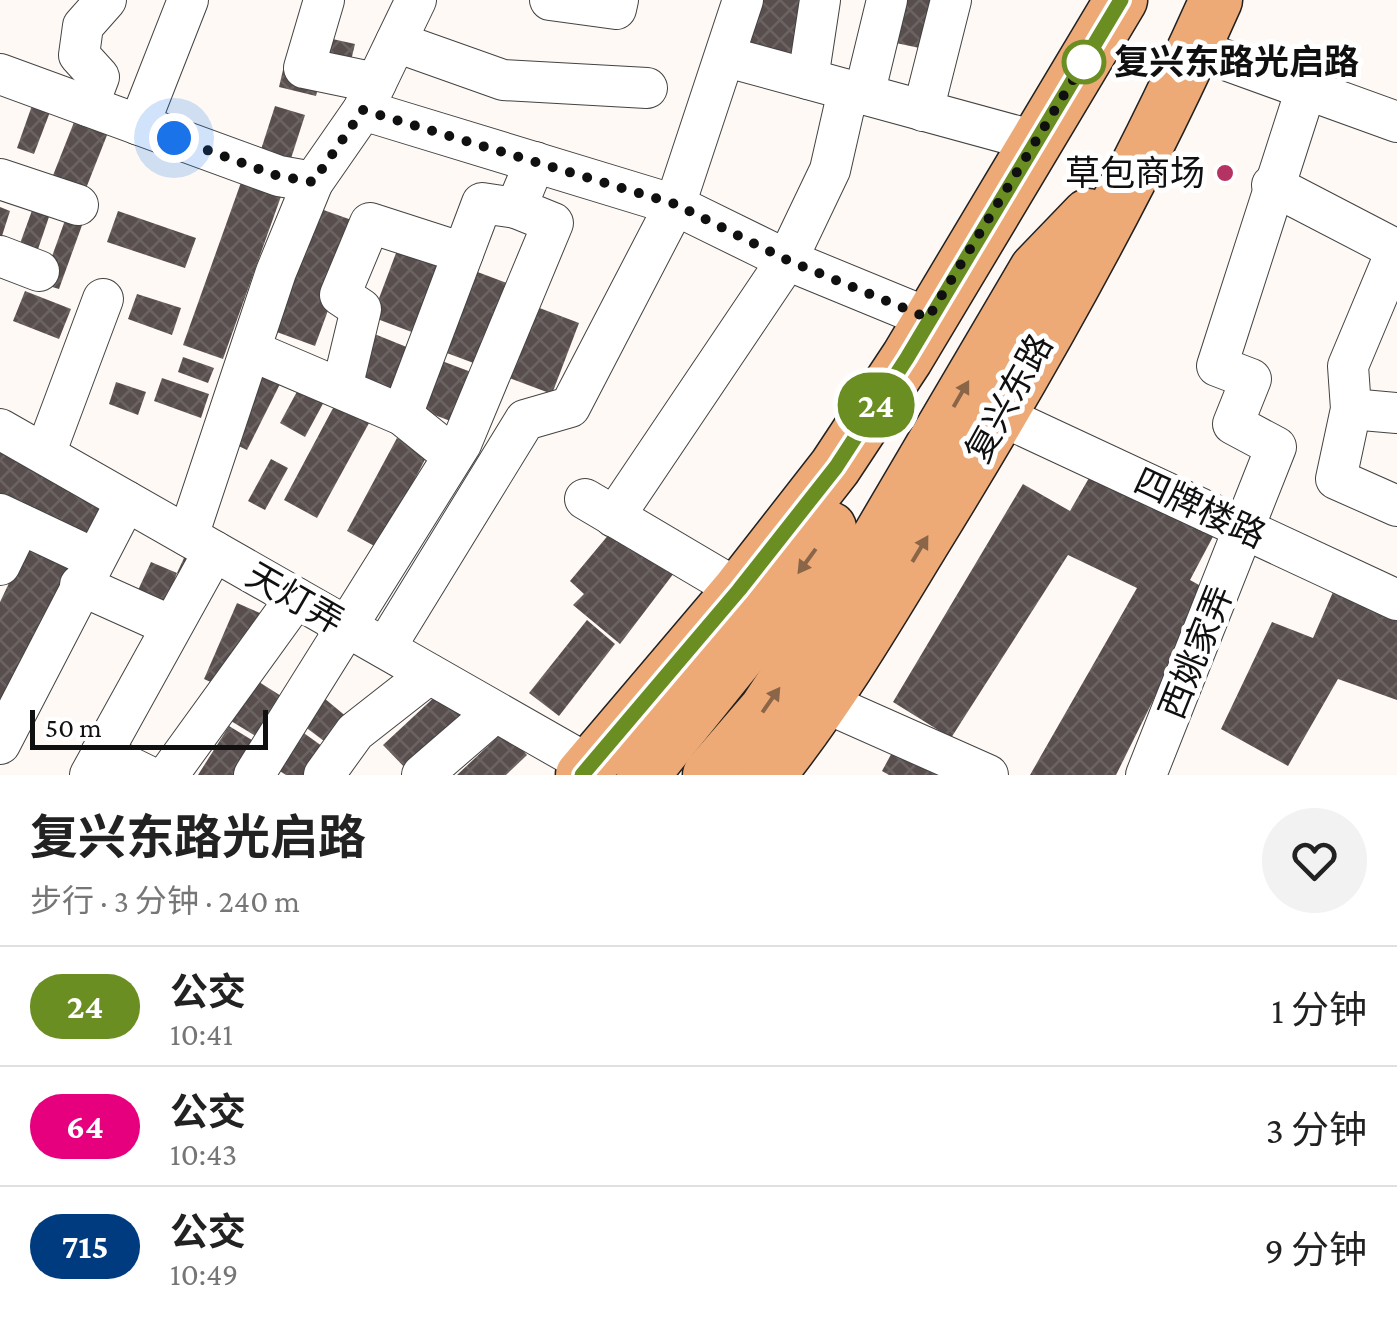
<!DOCTYPE html>
<html lang="zh">
<head>
<meta charset="utf-8">
<style>
	:root { --surface:#fff; --page:#f2f2f2; --text:#222; --muted:#767676; --line:#e0e0e0 }
	body { margin:0; font-family:"Crimson Pro","Noto Sans SC",serif; background:var(--page); color:var(--text); height:100vh; display:flex; flex-direction:column; font-size:38px; white-space:nowrap }
	* { box-sizing:border-box; margin:0 }
	p { font-size:32px; color:var(--muted) }
	.icon { flex:none; width:55px; height:55px; fill:none; stroke:currentColor; stroke-width:2; stroke-linecap:round; stroke-linejoin:round }
	.map { position:relative; height:775px; overflow:hidden }
	.details { display:flex; flex-direction:column; background:var(--surface); flex:1 }
	.details>* { flex:none }
	.badge { padding:0 20px; border-radius:32px; font-size:35px; line-height:65px }
	.scale { position:absolute; left:30px; bottom:25px; width:238px; box-sizing:border-box; padding-left:10px; border:5px solid #101010; border-top:0; font-size:28px; line-height:35px; white-space:nowrap; color:#101010; -webkit-text-stroke:8px #fff; paint-order:stroke }
	.you { position:absolute; width:50px; height:50px; margin:-25px; border:8px solid #fff; border-radius:50%; background:#1a73e8; box-shadow:0 0 0 15px #1a73e833 }
	.map>.badge { position:absolute; translate:-50% -50%; box-shadow:0 0 0 5px #fff }
	.round { display:grid; place-items:center; flex:none; width:105px; height:105px; border-radius:52px; background:var(--page) }
	.overview { display:flex; align-items:center; justify-content:space-between; height:170px; padding:0 30px }
	h1 { font-size:48px; font-weight:700; line-height:75px }
	ul { padding:0; list-style:none }
	li { display:flex; align-items:center; gap:30px; height:120px; padding:0 30px; border-top:2px solid var(--line) }
	li div { flex:1 }
	li b { display:block; font-size:38px }
	li em { font-style:normal }
	li .badge { min-width:110px; font-weight:700; text-align:center }
	.map>svg:first-child { display:block }
	.building { fill:url(#building-cross-hatch) }
	.lines { fill:none; stroke-linecap:round; stroke-linejoin:round }
	.minor-casing { stroke:#434343; stroke-width:42 }
	.major-casing { stroke:#212121; stroke-width:55 }
	.minor { stroke:#fff; stroke-width:40 }
	.major { stroke:#edaa76; stroke-width:52 }
	.oneway { fill:#8a6548 }
	.line-casing { stroke:#fff; stroke-width:22 }
	.line { stroke:#6b8e23; stroke-width:15 }
	.walk { stroke:#101010; stroke-width:10; stroke-dasharray:0 18 }
	.stop-dot { fill:#fff; stroke:#6b8e23; stroke-width:5 }
	.poi-dot { fill:#b53362; stroke:#fff; stroke-width:4 }
	.labels { text-anchor:middle; stroke-width:10; stroke-linejoin:round; paint-order:stroke }
	.stop-label { font-size:35px; font-weight:bold; fill:#101010; stroke:#fff; text-anchor:start }
	.poi-label { font-size:35px; fill:#101010; stroke:#fff; text-anchor:end }
	.street-label { font-size:35px; fill:#101010; stroke:#fff }
</style>
</head>
<body>
<div class="map">
<svg width="1397" height="775" viewBox="0 0 1397 775">
	<defs>
		<pattern id="building-cross-hatch" width="8" height="8" patternUnits="userSpaceOnUse" patternTransform="scale(2.5)"><rect width="8" height="8" fill="#584e4d"/><path d="M0 0l8 8M0 8l8-8" fill="none" stroke="#6b6362"/></pattern>
	</defs>
	<rect width="100%" height="100%" fill="#fef9f4"/>
	<g class="building">
		<polygon points="762,0 805,0 789,65 747,56"/>
		<polygon points="907,0 942,0 929,50 896,43"/>
		<polygon points="319,36 355,44 349,69 313,60"/>
		<polygon points="283,70 320,79 316,96 279,87"/>
		<polygon points="35,97 53,104 34,154 17,148"/>
		<polygon points="275,106 305,115 287,171 257,162"/>
		<polygon points="78,112 111,125 83,196 50,183"/>
		<polygon points="244,174 284,188 223,359 183,345"/>
		<polygon points="34,205 51,211 36,255 18,249"/>
		<polygon points="0,207 10,211 1,239 0,239"/>
		<polygon points="318,208 360,223 315,346 274,331"/>
		<polygon points="118,211 196,238 185,268 107,242"/>
		<polygon points="68,212 85,217 59,289 42,284"/>
		<polygon points="402,237 447,254 417,334 372,317"/>
		<polygon points="467,268 517,287 487,368 436,349"/>
		<polygon points="25,291 71,309 59,339 13,321"/>
		<polygon points="137,294 181,308 172,335 128,319"/>
		<polygon points="529,304 579,323 552,394 501,375"/>
		<polygon points="372,333 414,350 397,397 354,380"/>
		<polygon points="426,355 479,375 461,425 408,405"/>
		<polygon points="183,357 214,368 208,383 178,372"/>
		<polygon points="261,375 280,384 247,450 228,441"/>
		<polygon points="162,378 209,394 201,418 154,401"/>
		<polygon points="116,382 146,392 138,415 109,404"/>
		<polygon points="300,386 325,400 305,437 280,423"/>
		<polygon points="340,395 374,414 317,518 284,500"/>
		<polygon points="397,438 428,454 378,548 347,531"/>
		<polygon points="0,449 105,498 86,539 0,499"/>
		<polygon points="271,459 288,468 265,510 248,501"/>
		<polygon points="1093,471 1216,531 1190,580 1208,590 1116,775 1030,775 1137,588 1068,555 951,738 893,702 1023,484 1070,511"/>
		<polygon points="615,527 674,573 620,644 573,605 584,594 570,581"/>
		<polygon points="29,541 76,563 0,722 0,602"/>
		<polygon points="190,545 190,579 177,573 162,614 133,601 151,562 177,573"/>
		<polygon points="1333,592 1397,621 1397,700 1338,679 1288,766 1221,729 1272,622 1313,638"/>
		<polygon points="237,603 260,613 226,689 204,679"/>
		<polygon points="587,620 615,644 559,716 529,693"/>
		<polygon points="256,680 292,703 269,744 231,721"/>
		<polygon points="441,691 467,718 410,773 383,745"/>
		<polygon points="324,698 354,723 336,750 304,726"/>
		<polygon points="229,726 265,748 250,775 198,775"/>
		<polygon points="505,730 527,755 506,775 457,775"/>
		<polygon points="301,731 333,754 318,775 286,775 275,768"/>
		<polygon points="900,738 968,775 889,775 882,771"/>
	</g>
	<g class="lines">
		<defs>
			<g id="minor">
				<polyline points="324,0 304,68 376,83"/>
				<polyline points="550,0 616,9 618,0"/>
				<polyline points="396,42 503,80 647,88"/>
				<polyline points="1195,49 1397,122"/>
				<polyline points="727,57 1035,141"/>
				<polyline points="0,74 279,176 313,182"/>
				<polyline points="808,79 820,0"/>
				<polyline points="864,95 887,0"/>
				<polyline points="88,106 99,77 79,55 83,26 106,0"/>
				<polyline points="363,110 675,205 787,260 928,318"/>
				<polyline points="923,111 951,0"/>
				<polyline points="139,125 188,0"/>
				<polyline points="0,179 78,205"/>
				<polyline points="1272,185 1397,250"/>
				<polyline points="1397,249 1348,366 1351,409 1336,479 1397,506"/>
				<polyline points="0,256 39,271"/>
				<polyline points="252,351 402,415 453,456"/>
				<polyline points="342,388 361,309 340,295 370,223 463,253"/>
				<polyline points="1351,409 1397,413"/>
				<polyline points="402,415 482,203 516,208"/>
				<polyline points="1002,416 1397,600"/>
				<polyline points="0,429 591,766"/>
				<polyline points="45,454 103,299"/>
				<polyline points="585,499 739,590"/>
				<polyline points="0,514 93,558"/>
				<polyline points="614,517 787,260 830,170 848,91"/>
				<polyline points="188,536 276,272 313,182 363,110 416,0"/>
				<polyline points="0,565 20,524"/>
				<polyline points="80,585 169,625"/>
				<polyline points="385,648 525,420 570,407 675,205 743,0"/>
				<polyline points="826,703 988,775"/>
				<polyline points="0,744 126,501"/>
				<polyline points="101,753 146,775"/>
				<polyline points="90,775 214,551"/>
				<polyline points="168,775 296,598"/>
				<polyline points="254,775 461,444 553,223 516,208 535,162"/>
				<polyline points="324,775 355,732 429,674"/>
				<polyline points="422,775 495,712"/>
				<polyline points="1146,775 1276,447 1233,424 1251,379 1217,366 1307,86"/>
			</g>
			<g id="major">
				<polyline points="582,775 739,590 835,467 907,358 1121,0"/>
				<polyline points="643,775 743,651 830,528"/>
				<polyline points="709,775 765,710 869,553 1036,269 1088,215"/>
				<path d="M769,775C828,701 875,622 924,541C1031,368 1133,187 1216,0"/>
			</g>
		</defs>
		<use href="#minor" class="minor-casing"/>
		<use href="#major" class="major-casing"/>
		<use href="#minor" class="minor"/>
		<use href="#major" class="major"/>
	</g>
	<defs><path id="oneway-solid" d="M-6-.8H1V-3.2L6.5 0L1 3.2V.8H-6Z" transform="scale(2.5)"/></defs>
	<g class="oneway">
		<use href="#oneway-solid" transform="translate(961 394) rotate(-60)"/>
		<use href="#oneway-solid" transform="translate(920 549) rotate(-59)"/>
		<use href="#oneway-solid" transform="translate(807 561) rotate(126)"/>
		<use href="#oneway-solid" transform="translate(771 700) rotate(-55)"/>
	</g>
	<g class="lines">
		<defs>
			<polyline id="line" points="582,775 739,590 836,467 907,358 1121,0"/>
		</defs>
		<use href="#line" class="line-casing"/>
		<use href="#line" class="line"/>
		<polyline class="walk" points="174,138 278,176 313,182 363,110 675,204 787,260 928,318 1084,62"/>
	</g>
	<circle class="stop-dot" cx="1084" cy="62" r="20"/>
	<circle class="poi-dot" cx="1225" cy="173" r="10"/>
	<g class="labels">
		<g class="stop-label">
			<text x="1114" y="74">复兴东路光启路</text>
		</g>
		<g class="poi-label">
			<text x="1205" y="185">草包商场</text>
		</g>
		<g class="street-label">
			<text transform="translate(1009 398) rotate(-61)" y="12">复兴东路</text>
			<text transform="translate(1200 508) rotate(25)" y="12">四牌楼路</text>
			<text transform="translate(295 598) rotate(30)" y="12">天灯弄</text>
			<text transform="translate(1196 652) rotate(-68)" y="12">西姚家弄</text>
		</g>
	</g>
</svg>
<div class="scale">50 m</div>
<div class="you" style="left:174px;top:138px"></div>
<b class="badge" style="left:876px;top:405px;background:#6b8e23;color:#fff">24</b>
</div>
<section class="details">
<div class="overview"><div><h1>复兴东路光启路</h1><p>步行 · 3 分钟 · 240 m</p></div><a class="round"><svg class="icon" aria-label="heart" viewBox="0 0 24 24"><path d="M12 20l-8-8c-3-5 5-10 8-4 3-6 11-1 8 4z"/></svg></a></div>
<ul>
<li><span class="badge" style="background:#6b8e23;color:#fff">24</span><div><b>公交</b><p>10:41</p></div><em>1 分钟</em></li>
<li><span class="badge" style="background:#e6007e;color:#fff">64</span><div><b>公交</b><p>10:43</p></div><em>3 分钟</em></li>
<li><span class="badge" style="background:#003b80;color:#fff">715</span><div><b>公交</b><p>10:49</p></div><em>9 分钟</em></li>
</ul>
</section>
</body>
</html>
